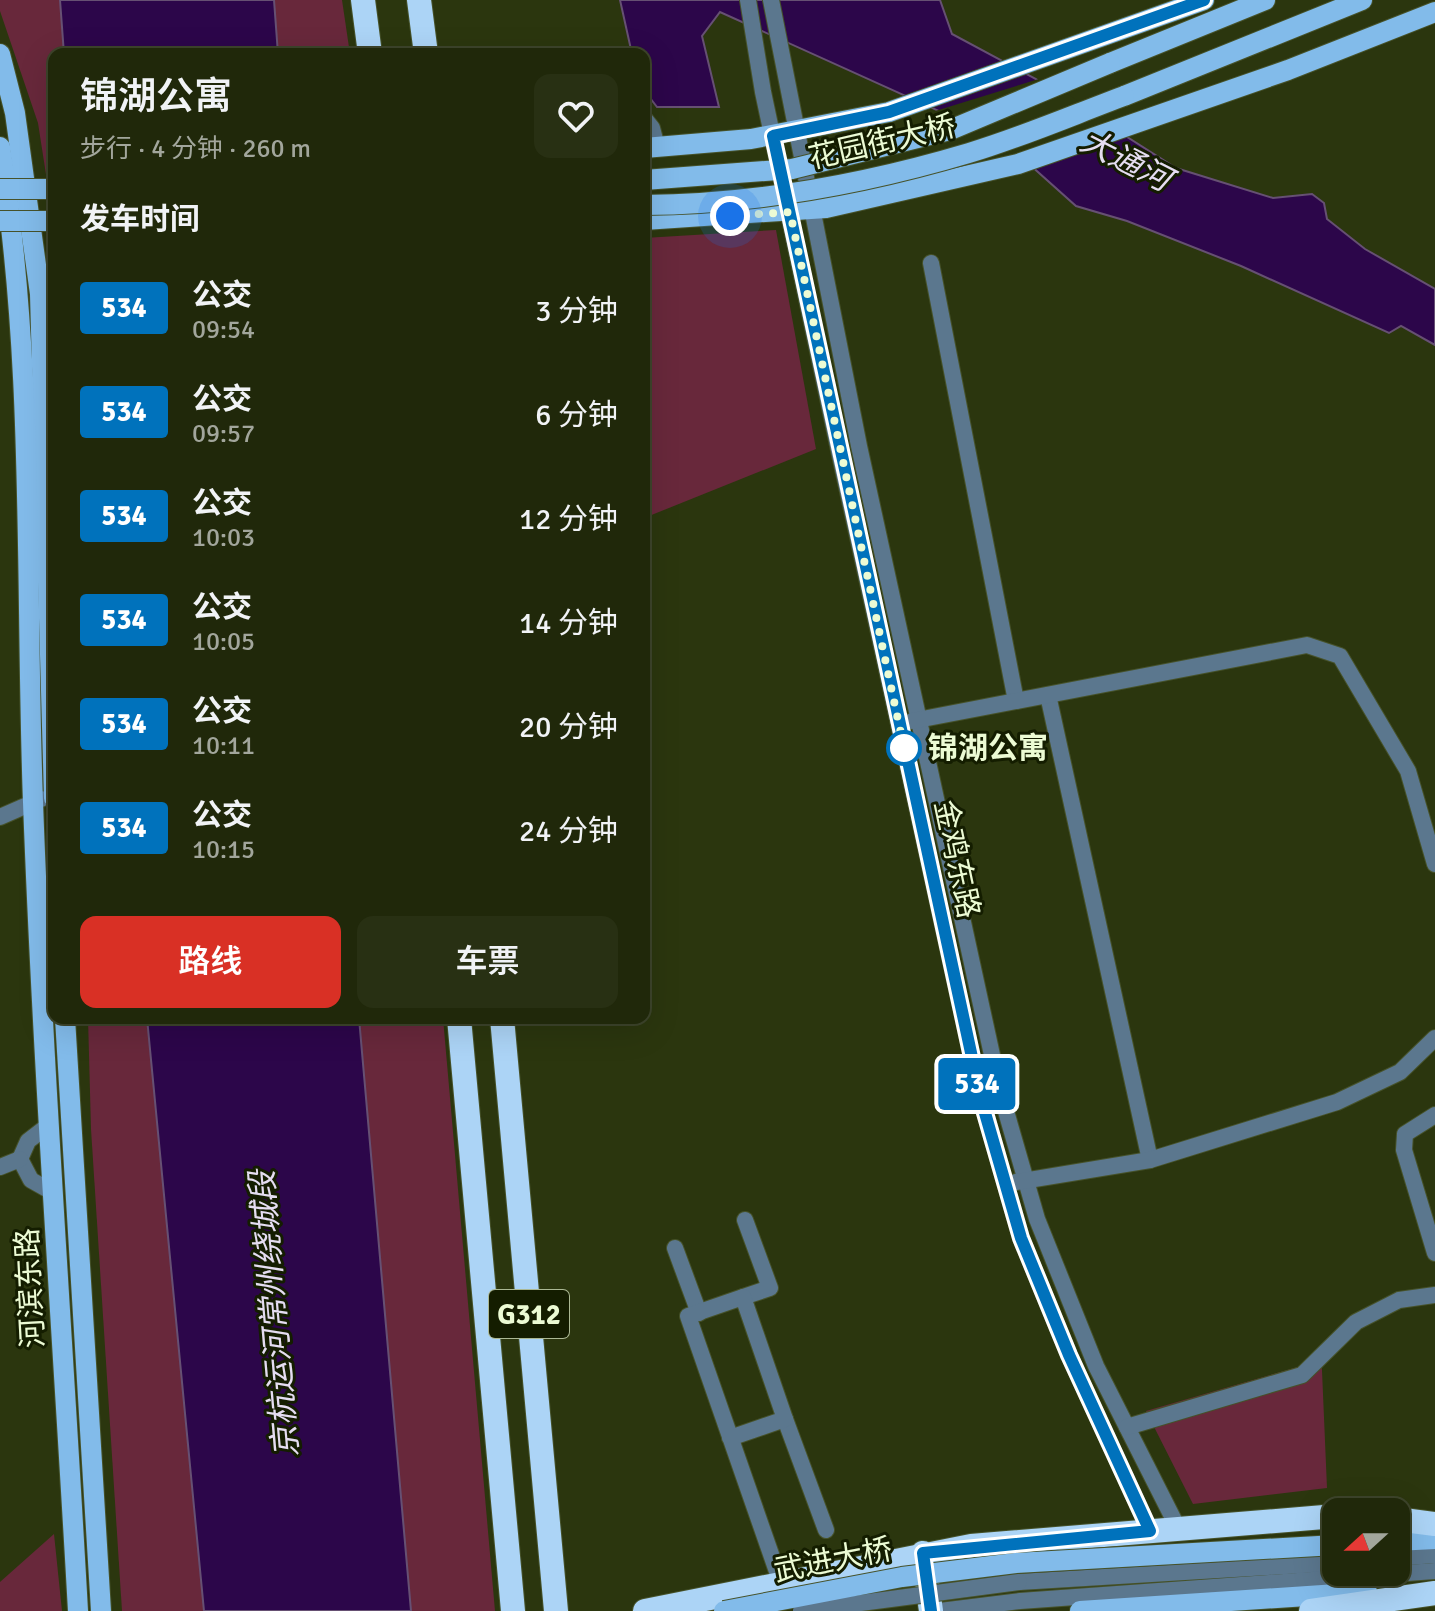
<!DOCTYPE html>
<html lang="zh">
<head>
<meta charset="utf-8">
<style>
	:root { --surface:#20280a; --page:#283013; --text:#f1f3f6; --muted:#a2a69c; --line:#3d442b; --accent:#d93025 }
	body { margin:0; font-family:Signika,"Noto Sans SC",sans-serif; background:var(--page); color:var(--text); height:100vh; display:flex; flex-direction:column; font-size:30px; white-space:nowrap }
	* { box-sizing:border-box; margin:0 }
	p { font-size:26px; color:var(--muted) }
	.icon { flex:none; width:44px; height:44px; fill:none; stroke:currentColor; stroke-width:2; stroke-linecap:round; stroke-linejoin:round }
	.map { position:relative; flex:1; overflow:hidden }
	.panel { position:absolute; left:48px; top:48px; width:602px; height:976px; display:flex; flex-direction:column; background:var(--surface); border-radius:16px; box-shadow:0 8px 32px #0002,0 0 0 2px var(--line) }
	.panel>* { flex:none }
	.badge { padding:0 16px; border-radius:6px; font-size:28px; line-height:52px }
	.needle { width:52px; rotate:249deg }
	.tools { position:absolute; left:1322px; top:1498px; display:grid; gap:16px }
	.tools a { display:grid; place-items:center; width:88px; height:88px; border-radius:16px; background:var(--surface); box-shadow:0 8px 32px #0002,0 0 0 2px var(--line); font-size:40px }
	.you { position:absolute; width:40px; height:40px; margin:-20px; border:6px solid #fff; border-radius:50%; background:#1a73e8; box-shadow:0 0 0 12px #1a73e833 }
	.map>.badge { position:absolute; translate:-50% -50%; box-shadow:0 0 0 4px #fff }
	h2 { padding:0 32px; font-size:30px; line-height:72px }
	.round { display:grid; place-items:center; flex:none; width:84px; height:84px; border-radius:16px; background:var(--page) }
	.head { display:flex; align-items:center; justify-content:space-between; height:136px; padding:0 32px }
	h1 { font-size:38px; font-weight:600; line-height:60px }
	.cta { display:flex; gap:16px; margin-top:auto; padding:16px 32px }
	.cta a { flex:1; height:92px; border-radius:16px; background:var(--accent); color:#fff; font-size:32px; font-weight:600; line-height:92px; text-align:center }
	.cta a+a { background:var(--page); color:var(--text) }
	ul { padding:0; list-style:none }
	li { display:flex; align-items:center; gap:24px; height:104px; padding:0 32px }
	li div { flex:1 }
	li b { display:block; font-size:30px }
	li em { font-style:normal }
	li .badge { min-width:88px; font-weight:700; text-align:center }
	.map>svg:first-child { display:block }
	.green { fill:#68283b }
	.water { fill:#2c064a; stroke:#665073; stroke-width:2 }
	.pier { fill:#2b360e }
	.lines { fill:none; stroke-linecap:round; stroke-linejoin:round }
	.minor-casing { stroke:#46522a; stroke-width:18 }
	.major-casing { stroke:#46522a; stroke-width:22 }
	.highway-casing { stroke:#46522a; stroke-width:26 }
	.minor { stroke:#5b778e; stroke-width:16 }
	.major { stroke:#82bbea; stroke-width:20 }
	.highway { stroke:#acd4f6; stroke-width:24 }
	.minor-bridge-casing { stroke:#46522a; stroke-width:18; stroke-linecap:butt }
	.major-bridge-casing { stroke:#46522a; stroke-width:22; stroke-linecap:butt }
	.minor-bridge { stroke:#5b778e; stroke-width:16 }
	.major-bridge { stroke:#82bbea; stroke-width:20 }
	.line-casing { stroke:#fff; stroke-width:18 }
	.line { stroke:#0072bc; stroke-width:12 }
	.walk { stroke:#ecfbd4; stroke-width:8; stroke-dasharray:0 14.4 }
	.stop-dot { fill:#fff; stroke:#0072bc; stroke-width:4 }
	.labels { text-anchor:middle; stroke-width:6; stroke-linejoin:round; paint-order:stroke }
	.shield { fill:#141d00; stroke:#abb894; stroke-width:2 }
	.shield-label { font-size:28px; font-weight:bold; fill:#ecfbd4 }
	.street-label { font-size:30px; fill:#ecfbd4; stroke:#141d00 }
	.stop-label { font-size:30px; font-weight:bold; fill:#ecfbd4; stroke:#141d00; text-anchor:start }
	.water-label { font-size:32px; font-style:italic; fill:#e5ddf1; stroke:#141d00 }
</style>
</head>
<body>
<div class="map">
<svg width="1435" height="1611" viewBox="0 0 1435 1611">
	<rect width="100%" height="100%" fill="#2b360e"/>
	<g class="green">
		<polygon points="0,0 60,0 64,54 54,54 54,226 38,123 0,11"/>
		<polygon points="274,0 342,0 350,54 278,54"/>
		<polygon points="776,230 816,449 644,518 644,238"/>
		<polygon points="88,1018 147,1018 204,1611 122,1611 91,1129"/>
		<polygon points="359,1018 443,1018 495,1611 411,1611"/>
		<polygon points="1321,1347 1327,1488 1193,1504 1146,1411 1298,1367"/>
		<polygon points="54,1534 62,1611 0,1611 0,1582"/>
	</g>
	<g class="water">
		<polygon points="60,0 274,0 278,54 64,54"/>
		<polygon points="620,0 940,0 952,34 1036,79 1176,168 1273,198 1312,194 1324,203 1327,219 1365,249 1435,289 1435,345 1401,326 1389,333 1241,266 1127,221 1076,206 1001,139 720,12 702,36 719,107 657,107 644,90 644,54 632,54"/>
		<polygon points="147,1018 359,1018 411,1611 204,1611"/>
	</g>
	<polygon class="pier" points="1042,78 1124,130 1022,163 999,142 932,112"/>
	<g class="lines">
		<defs>
			<g id="minor">
				<polyline points="748,0 763,92 840,455 981,1099 1021,1238 1069,1355 1150,1531"/>
				<polyline points="771,0 859,446 999,1087 1037,1219 1096,1366 1178,1528"/>
				<polyline points="644,118 652,128 657,147"/>
				<polyline points="931,263 1016,701"/>
				<polyline points="1048,695 1150,1160"/>
				<polyline points="912,721 1307,645 1340,656 1408,771 1435,864"/>
				<polyline points="0,817 41,799"/>
				<polyline points="1435,1115 1405,1134 1404,1150 1435,1253"/>
				<polyline points="50,1124 28,1141 20,1159 31,1180 54,1193"/>
				<polyline points="0,1167 20,1159"/>
				<polyline points="1016,1182 1150,1160 1337,1102 1400,1072 1435,1038"/>
				<polyline points="675,1248 699,1313"/>
				<polyline points="743,1297 770,1288 745,1220"/>
				<polyline points="785,1419 826,1530"/>
				<polyline points="1127,1427 1302,1375 1356,1322 1399,1300 1435,1295"/>
				<polyline points="730,1438 785,1419 743,1297 688,1316 781,1583"/>
				<polyline points="1396,1558 1435,1555"/>
				<polyline points="1019,1582 1336,1563"/>
				<polyline points="940,1611 1020,1601 1435,1571"/>
			</g>
			<g id="major">
				<polyline points="0,54 15,113 40,294 54,798"/>
				<polyline points="1110,63 1265,0"/>
				<polyline points="1124,96 1362,0"/>
				<path d="M0,147C35,363 25,584 33,802C43,1072 63,1341 78,1611"/>
				<polyline points="644,148 751,139 889,112 1204,0"/>
				<polyline points="644,220 826,208 1018,164 1288,70 1435,12"/>
				<polyline points="65,1018 101,1611"/>
				<polyline points="1396,1541 1435,1539"/>
				<polyline points="1080,1611 1367,1592"/>
			</g>
			<g id="highway">
				<polyline points="363,0 370,54"/>
				<polyline points="419,0 426,54"/>
				<polyline points="459,1018 513,1611"/>
				<polyline points="502,1018 556,1611"/>
				<polyline points="1396,1519 1435,1524"/>
				<polyline points="923,1553 931,1611"/>
				<polyline points="645,1611 971,1546 1336,1516"/>
				<polyline points="1311,1611 1435,1593"/>
			</g>
		</defs>
		<use href="#minor" class="minor-casing"/>
		<use href="#major" class="major-casing"/>
		<use href="#highway" class="highway-casing"/>
		<use href="#minor" class="minor"/>
		<use href="#major" class="major"/>
		<use href="#highway" class="highway"/>
		<defs>
			<polyline id="minor-bridge" points="801,1611 1019,1582"/>
			<g id="major-bridge">
				<polyline points="644,180 792,169 950,130 1110,63"/>
				<polyline points="0,189 54,189"/>
				<path d="M644,205C753,204 865,184 969,153C1022,137 1073,115 1124,96"/>
				<polyline points="0,221 54,221"/>
				<polyline points="724,1611 902,1577 1016,1563 1336,1545"/>
			</g>
		</defs>
		<use href="#minor-bridge" class="minor-bridge-casing"/>
		<use href="#major-bridge" class="major-bridge-casing"/>
		<use href="#minor-bridge" class="minor-bridge"/>
		<use href="#major-bridge" class="major-bridge"/>
	</g>
	<g class="lines">
		<defs>
			<polyline id="line" points="931,1611 923,1553 1150,1531 1069,1355 1021,1238 981,1099 773,136 889,112 1204,0"/>
		</defs>
		<use href="#line" class="line-casing"/>
		<use href="#line" class="line"/>
		<polyline class="walk" points="730,216 790,212 904,748"/>
	</g>
	<circle class="stop-dot" cx="904" cy="748" r="16"/>
	<g class="labels">
		<rect class="shield" x="489" y="1290" width="80" height="48" rx="6"/>
		<g class="shield-label">
			<text x="529" y="1324">G312</text>
		</g>
		<g class="street-label">
			<text transform="translate(882 142) rotate(-13)" y="10">花园街大桥</text>
			<text transform="translate(957 859) rotate(78)" y="10">金鸡东路</text>
			<text transform="translate(30 1288) rotate(-93)" y="10">河滨东路</text>
			<text transform="translate(833 1560) rotate(-11)" y="10">武进大桥</text>
		</g>
		<g class="stop-label">
			<text x="928" y="758">锦湖公寓</text>
		</g>
		<g class="water-label">
			<text transform="translate(1126 160) rotate(27)" y="11">大通河</text>
			<text transform="translate(274 1314) rotate(-95)" y="11">京杭运河常州绕城段</text>
		</g>
	</g>
</svg>
<div class="tools">
<a><svg class="needle" viewBox="-14 -14 28 28"><path d="M0-13l5 13h-10z" fill="#e53935"/><path d="M0 13l5-13h-10z" fill="#a2a69c"/></svg></a>
</div>
<div class="you" style="left:730px;top:216px"></div>
<b class="badge" style="left:977px;top:1084px;background:#0072bc;color:#fff">534</b>
<section class="panel">
<div class="head"><div><h1>锦湖公寓</h1><p>步行 · 4 分钟 · 260 m</p></div><a class="round"><svg class="icon" aria-label="heart" viewBox="0 0 24 24"><path d="M12 20l-8-8c-3-5 5-10 8-4 3-6 11-1 8 4z"/></svg></a></div>
<h2>发车时间</h2>
<ul>
<li><span class="badge" style="background:#0072bc;color:#fff">534</span><div><b>公交</b><p>09:54</p></div><em>3 分钟</em></li>
<li><span class="badge" style="background:#0072bc;color:#fff">534</span><div><b>公交</b><p>09:57</p></div><em>6 分钟</em></li>
<li><span class="badge" style="background:#0072bc;color:#fff">534</span><div><b>公交</b><p>10:03</p></div><em>12 分钟</em></li>
<li><span class="badge" style="background:#0072bc;color:#fff">534</span><div><b>公交</b><p>10:05</p></div><em>14 分钟</em></li>
<li><span class="badge" style="background:#0072bc;color:#fff">534</span><div><b>公交</b><p>10:11</p></div><em>20 分钟</em></li>
<li><span class="badge" style="background:#0072bc;color:#fff">534</span><div><b>公交</b><p>10:15</p></div><em>24 分钟</em></li>
</ul>
<div class="cta"><a>路线</a><a>车票</a></div>
</section>
</div>
</body>
</html>
